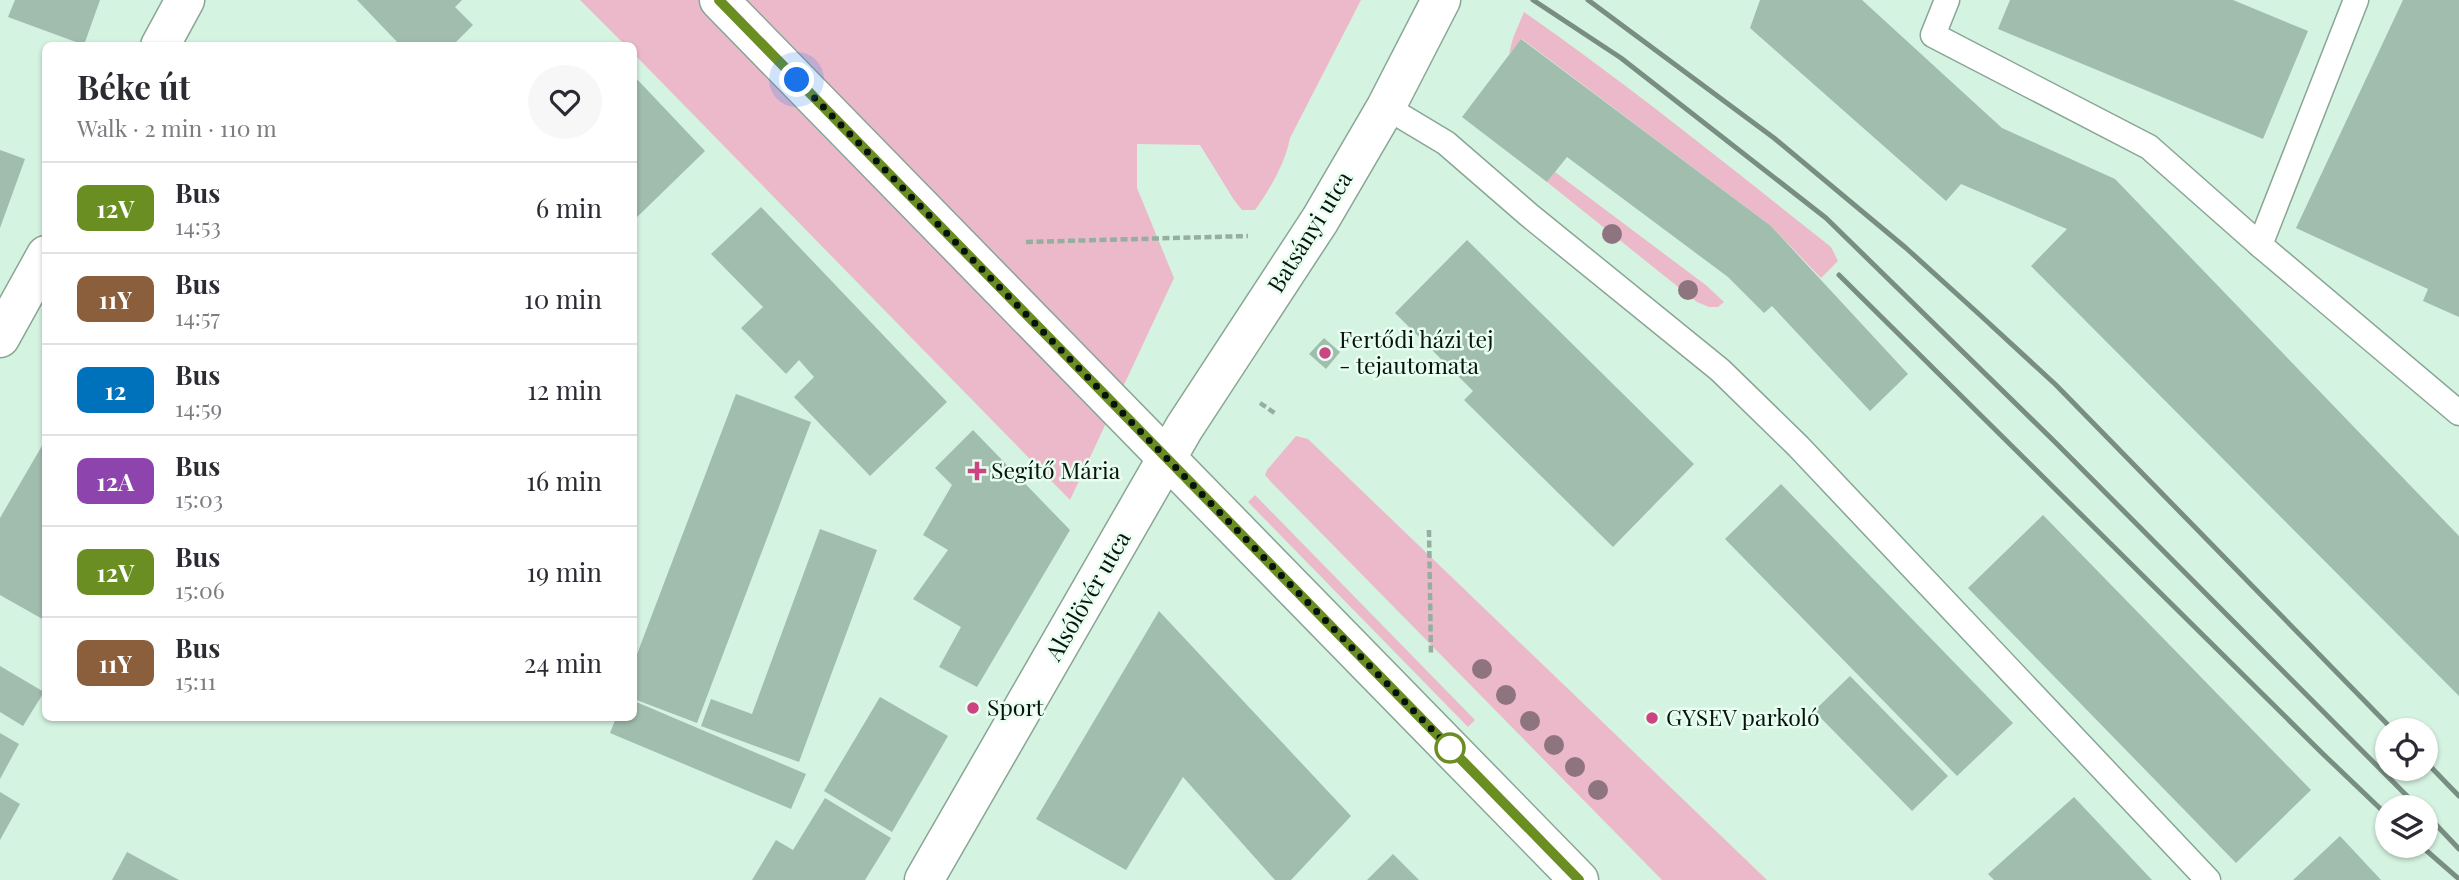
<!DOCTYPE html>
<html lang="en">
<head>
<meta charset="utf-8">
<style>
	:root { --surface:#fff; --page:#f7f7f7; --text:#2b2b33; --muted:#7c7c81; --line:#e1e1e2 }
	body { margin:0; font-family:"Playfair Display",serif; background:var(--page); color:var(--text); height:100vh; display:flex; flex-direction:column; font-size:26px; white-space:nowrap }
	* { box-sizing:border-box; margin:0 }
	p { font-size:23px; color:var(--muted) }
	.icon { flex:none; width:38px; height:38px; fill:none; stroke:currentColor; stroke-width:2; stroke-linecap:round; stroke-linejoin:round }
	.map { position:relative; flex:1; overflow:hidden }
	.side { position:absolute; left:42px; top:42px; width:595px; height:679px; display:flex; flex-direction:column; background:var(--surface); border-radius:10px; box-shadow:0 2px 5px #0004 }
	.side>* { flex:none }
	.badge { padding:0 14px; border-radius:10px; font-size:24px; line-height:46px }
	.buttons { position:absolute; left:2375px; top:718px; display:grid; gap:14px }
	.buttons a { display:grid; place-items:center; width:63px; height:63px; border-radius:50%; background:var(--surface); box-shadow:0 2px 5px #0004; font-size:35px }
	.you { position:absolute; width:35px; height:35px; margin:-18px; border:5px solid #fff; border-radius:50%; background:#1a73e8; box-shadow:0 0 0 10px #1a73e833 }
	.map>.badge { position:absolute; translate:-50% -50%; box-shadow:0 0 0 4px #fff }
	.round { display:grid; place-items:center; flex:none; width:74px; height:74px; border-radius:37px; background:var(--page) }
	.overview { display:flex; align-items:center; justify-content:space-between; height:119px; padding:0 35px }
	h1 { font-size:33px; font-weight:700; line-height:52px }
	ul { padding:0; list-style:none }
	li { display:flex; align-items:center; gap:21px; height:91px; padding:0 35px; border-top:2px solid var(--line) }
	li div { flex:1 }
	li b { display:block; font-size:26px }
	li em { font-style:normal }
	li .badge { min-width:77px; font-weight:700; text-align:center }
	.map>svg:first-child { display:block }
	.green { fill:#ecb9cb }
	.building { fill:#a1bdad }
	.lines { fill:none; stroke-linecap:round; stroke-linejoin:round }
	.service-casing { stroke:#89a595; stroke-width:27 }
	.minor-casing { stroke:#89a595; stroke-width:41 }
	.path { stroke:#96aea0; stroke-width:4.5; stroke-dasharray:7 3.5; stroke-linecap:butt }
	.service { stroke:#fff; stroke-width:24 }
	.minor { stroke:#fff; stroke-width:38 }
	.rail { stroke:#798e82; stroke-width:5 }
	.tree { fill:#8e747f }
	.line-casing { stroke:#fff; stroke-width:16 }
	.line { stroke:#6b8e23; stroke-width:10 }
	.walk { stroke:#09130d; stroke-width:7; stroke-dasharray:0 12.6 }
	.poi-dot { fill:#cc4482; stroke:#e7fef0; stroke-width:2.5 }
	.stop-dot { fill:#fff; stroke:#6b8e23; stroke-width:3.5 }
	.labels { text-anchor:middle; stroke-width:5; stroke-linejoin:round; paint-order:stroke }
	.street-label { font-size:23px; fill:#09130d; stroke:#e7fef0 }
	.poi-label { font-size:23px; fill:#09130d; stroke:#e7fef0; text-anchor:start }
</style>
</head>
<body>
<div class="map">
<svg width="2459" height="880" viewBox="0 0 2459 880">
	<rect width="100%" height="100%" fill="#d5f3e1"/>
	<g class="green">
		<path d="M580,0H1361L1290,138C1285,164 1270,189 1255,210H1242L1234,200L1200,145L1137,144V188L1174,278L1070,500L634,54V46L625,45Z"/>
		<path d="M1524,12C1630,86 1730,167 1831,247L1838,261L1821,278L1771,226L1522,39L1509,54L1513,38Z"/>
		<polygon points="1555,172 1707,286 1724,302 1718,307 1709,307 1697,302 1547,182"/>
		<polygon points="1296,436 1308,439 1767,880 1662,880 1272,483 1265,475 1267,470"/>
		<polygon points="1255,495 1475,720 1468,727 1248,502"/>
	</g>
	<g class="building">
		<polygon points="15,0 100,0 84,45 8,17"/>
		<polygon points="357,0 462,0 455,7 473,25 452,46 401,46"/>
		<polygon points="1760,0 1862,0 2002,128 2115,179 2459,536 2459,696 2031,266 2067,229 1961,184 1946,201 1750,28"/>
		<polygon points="2010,0 2233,0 2308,31 2263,139 1998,29"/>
		<polygon points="2403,0 2459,0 2459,317 2423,301 2428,289 2296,228"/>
		<polygon points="1521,39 1771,226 1908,374 1870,411 1772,306 1764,313 1728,277 1567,157 1547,182 1462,117"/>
		<polygon points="634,76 705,151 634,220"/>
		<polygon points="0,150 25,159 0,228"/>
		<polygon points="761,207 947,402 870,476 794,397 814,377 799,360 786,374 741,328 763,307 711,254"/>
		<polygon points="1467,240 1694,464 1613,547 1464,400 1473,391 1395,313"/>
		<polygon points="1324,338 1340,352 1326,369 1309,354"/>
		<polygon points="736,394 811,422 697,723 634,699 634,662"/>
		<polygon points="973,430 1070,530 977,687 939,667 961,627 913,599 948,550 923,535 952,485 935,468"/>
		<polygon points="43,444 46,445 46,621 0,595 0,518"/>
		<polygon points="1781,484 2013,723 1957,776 1725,539"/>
		<polygon points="2043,515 2311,790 2236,863 1968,588"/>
		<polygon points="820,529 877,550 799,762 701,726 711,699 752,714"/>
		<polygon points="1159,611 1351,816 1291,880 1275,880 1183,777 1126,870 1036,819"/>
		<polygon points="0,666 44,692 23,726 0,712"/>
		<polygon points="1850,676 1948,776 1912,811 1814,711"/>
		<polygon points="880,697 948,736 892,832 824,791"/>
		<polygon points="634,701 806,774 791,809 610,733 616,718 634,718"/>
		<polygon points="0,733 19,744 0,779"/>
		<polygon points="0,792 20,804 0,840"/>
		<polygon points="2074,797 2152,880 1994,880 1988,874"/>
		<polygon points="825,798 891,838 865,880 752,880 776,840 793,850"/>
		<polygon points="2340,836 2381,880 2293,880"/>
		<polygon points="127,852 179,880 112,880"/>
		<polygon points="1393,854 1419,880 1367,880"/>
	</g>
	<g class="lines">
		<defs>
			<g id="service">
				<polyline points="1947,0 1933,35 2149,147 2260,245 2459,413"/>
				<polyline points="1386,107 1446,143 1529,215 1720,370 1798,446 2208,880"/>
				<polyline points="2260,245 2356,0"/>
			</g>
			<g id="minor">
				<polyline points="719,0 1579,880"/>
				<polyline points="160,46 185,0"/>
				<polyline points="0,338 46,255"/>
				<polyline points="924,880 1184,428 1320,220 1386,107 1441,0"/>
			</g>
		</defs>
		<use href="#service" class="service-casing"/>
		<use href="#minor" class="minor-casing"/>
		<g class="path">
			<polyline points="1026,242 1248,236"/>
			<polyline points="1260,403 1276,414"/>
			<polyline points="1429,530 1431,656"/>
		</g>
		<use href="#service" class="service"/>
		<use href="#minor" class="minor"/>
		<g class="rail">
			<polyline points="1533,0 1621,58 1826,218 2056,443 2418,807"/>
			<polyline points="1588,0 1774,138 1906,248 1980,315 2056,385 2393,730"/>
			<polyline points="1839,275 2322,753 2387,815"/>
			<polyline points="2426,762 2459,796"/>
			<polyline points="2426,814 2459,849"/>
			<polyline points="2420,845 2459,879"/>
		</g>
	</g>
	<g class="tree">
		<circle cx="1612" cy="234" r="10"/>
		<circle cx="1688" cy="290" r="10"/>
		<circle cx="1482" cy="669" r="10"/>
		<circle cx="1506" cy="695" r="10"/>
		<circle cx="1530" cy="721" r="10"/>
		<circle cx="1554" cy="745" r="10"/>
		<circle cx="1575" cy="767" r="10"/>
		<circle cx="1598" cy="790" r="10"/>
	</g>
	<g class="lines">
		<defs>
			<polyline id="line" points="719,0 1579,880"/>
		</defs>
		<use href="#line" class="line-casing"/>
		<use href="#line" class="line"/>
		<polyline class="walk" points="797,80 1450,748"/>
	</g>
	<g class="poi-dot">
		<circle cx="1325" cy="353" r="7"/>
		<path d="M973.5 460.5h7v7h7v7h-7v7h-7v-7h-7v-7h7z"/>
		<circle cx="973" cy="708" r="7"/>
		<circle cx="1652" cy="718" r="7"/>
	</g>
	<circle class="stop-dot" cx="1450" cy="748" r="14"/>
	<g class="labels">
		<g class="street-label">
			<text transform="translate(1310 232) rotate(-58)" y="8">Batsányi utca</text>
			<text transform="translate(1088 596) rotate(-60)" y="8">Alsólövér utca</text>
		</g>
		<g class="poi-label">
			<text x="1339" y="348">Fertődi házi tej<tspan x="1339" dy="26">- tejautomata</tspan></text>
			<text x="991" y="479">Segítő Mária</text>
			<text x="987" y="716">Sport</text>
			<text x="1666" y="726">GYSEV parkoló</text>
		</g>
	</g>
</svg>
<div class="buttons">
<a><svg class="icon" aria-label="locate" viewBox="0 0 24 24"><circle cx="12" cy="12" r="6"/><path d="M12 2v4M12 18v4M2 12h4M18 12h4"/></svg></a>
<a><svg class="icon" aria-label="layers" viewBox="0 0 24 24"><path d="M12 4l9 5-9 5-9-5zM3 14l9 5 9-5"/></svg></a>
</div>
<div class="you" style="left:797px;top:80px"></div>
<section class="side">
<div class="overview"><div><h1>Béke út</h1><p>Walk · 2 min · 110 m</p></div><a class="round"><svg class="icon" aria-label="heart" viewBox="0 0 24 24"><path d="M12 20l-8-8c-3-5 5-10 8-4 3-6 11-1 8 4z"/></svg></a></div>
<ul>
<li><span class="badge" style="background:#6b8e23;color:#fff">12V</span><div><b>Bus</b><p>14:53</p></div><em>6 min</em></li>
<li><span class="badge" style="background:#8b5e3c;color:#fff">11Y</span><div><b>Bus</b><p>14:57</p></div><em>10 min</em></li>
<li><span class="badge" style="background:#0072bc;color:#fff">12</span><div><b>Bus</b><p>14:59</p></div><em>12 min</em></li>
<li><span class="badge" style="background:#8e44ad;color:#fff">12A</span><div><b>Bus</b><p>15:03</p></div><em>16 min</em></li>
<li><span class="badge" style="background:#6b8e23;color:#fff">12V</span><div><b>Bus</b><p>15:06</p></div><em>19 min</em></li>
<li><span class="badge" style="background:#8b5e3c;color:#fff">11Y</span><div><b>Bus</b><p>15:11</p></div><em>24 min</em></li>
</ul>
</section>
</div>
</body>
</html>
